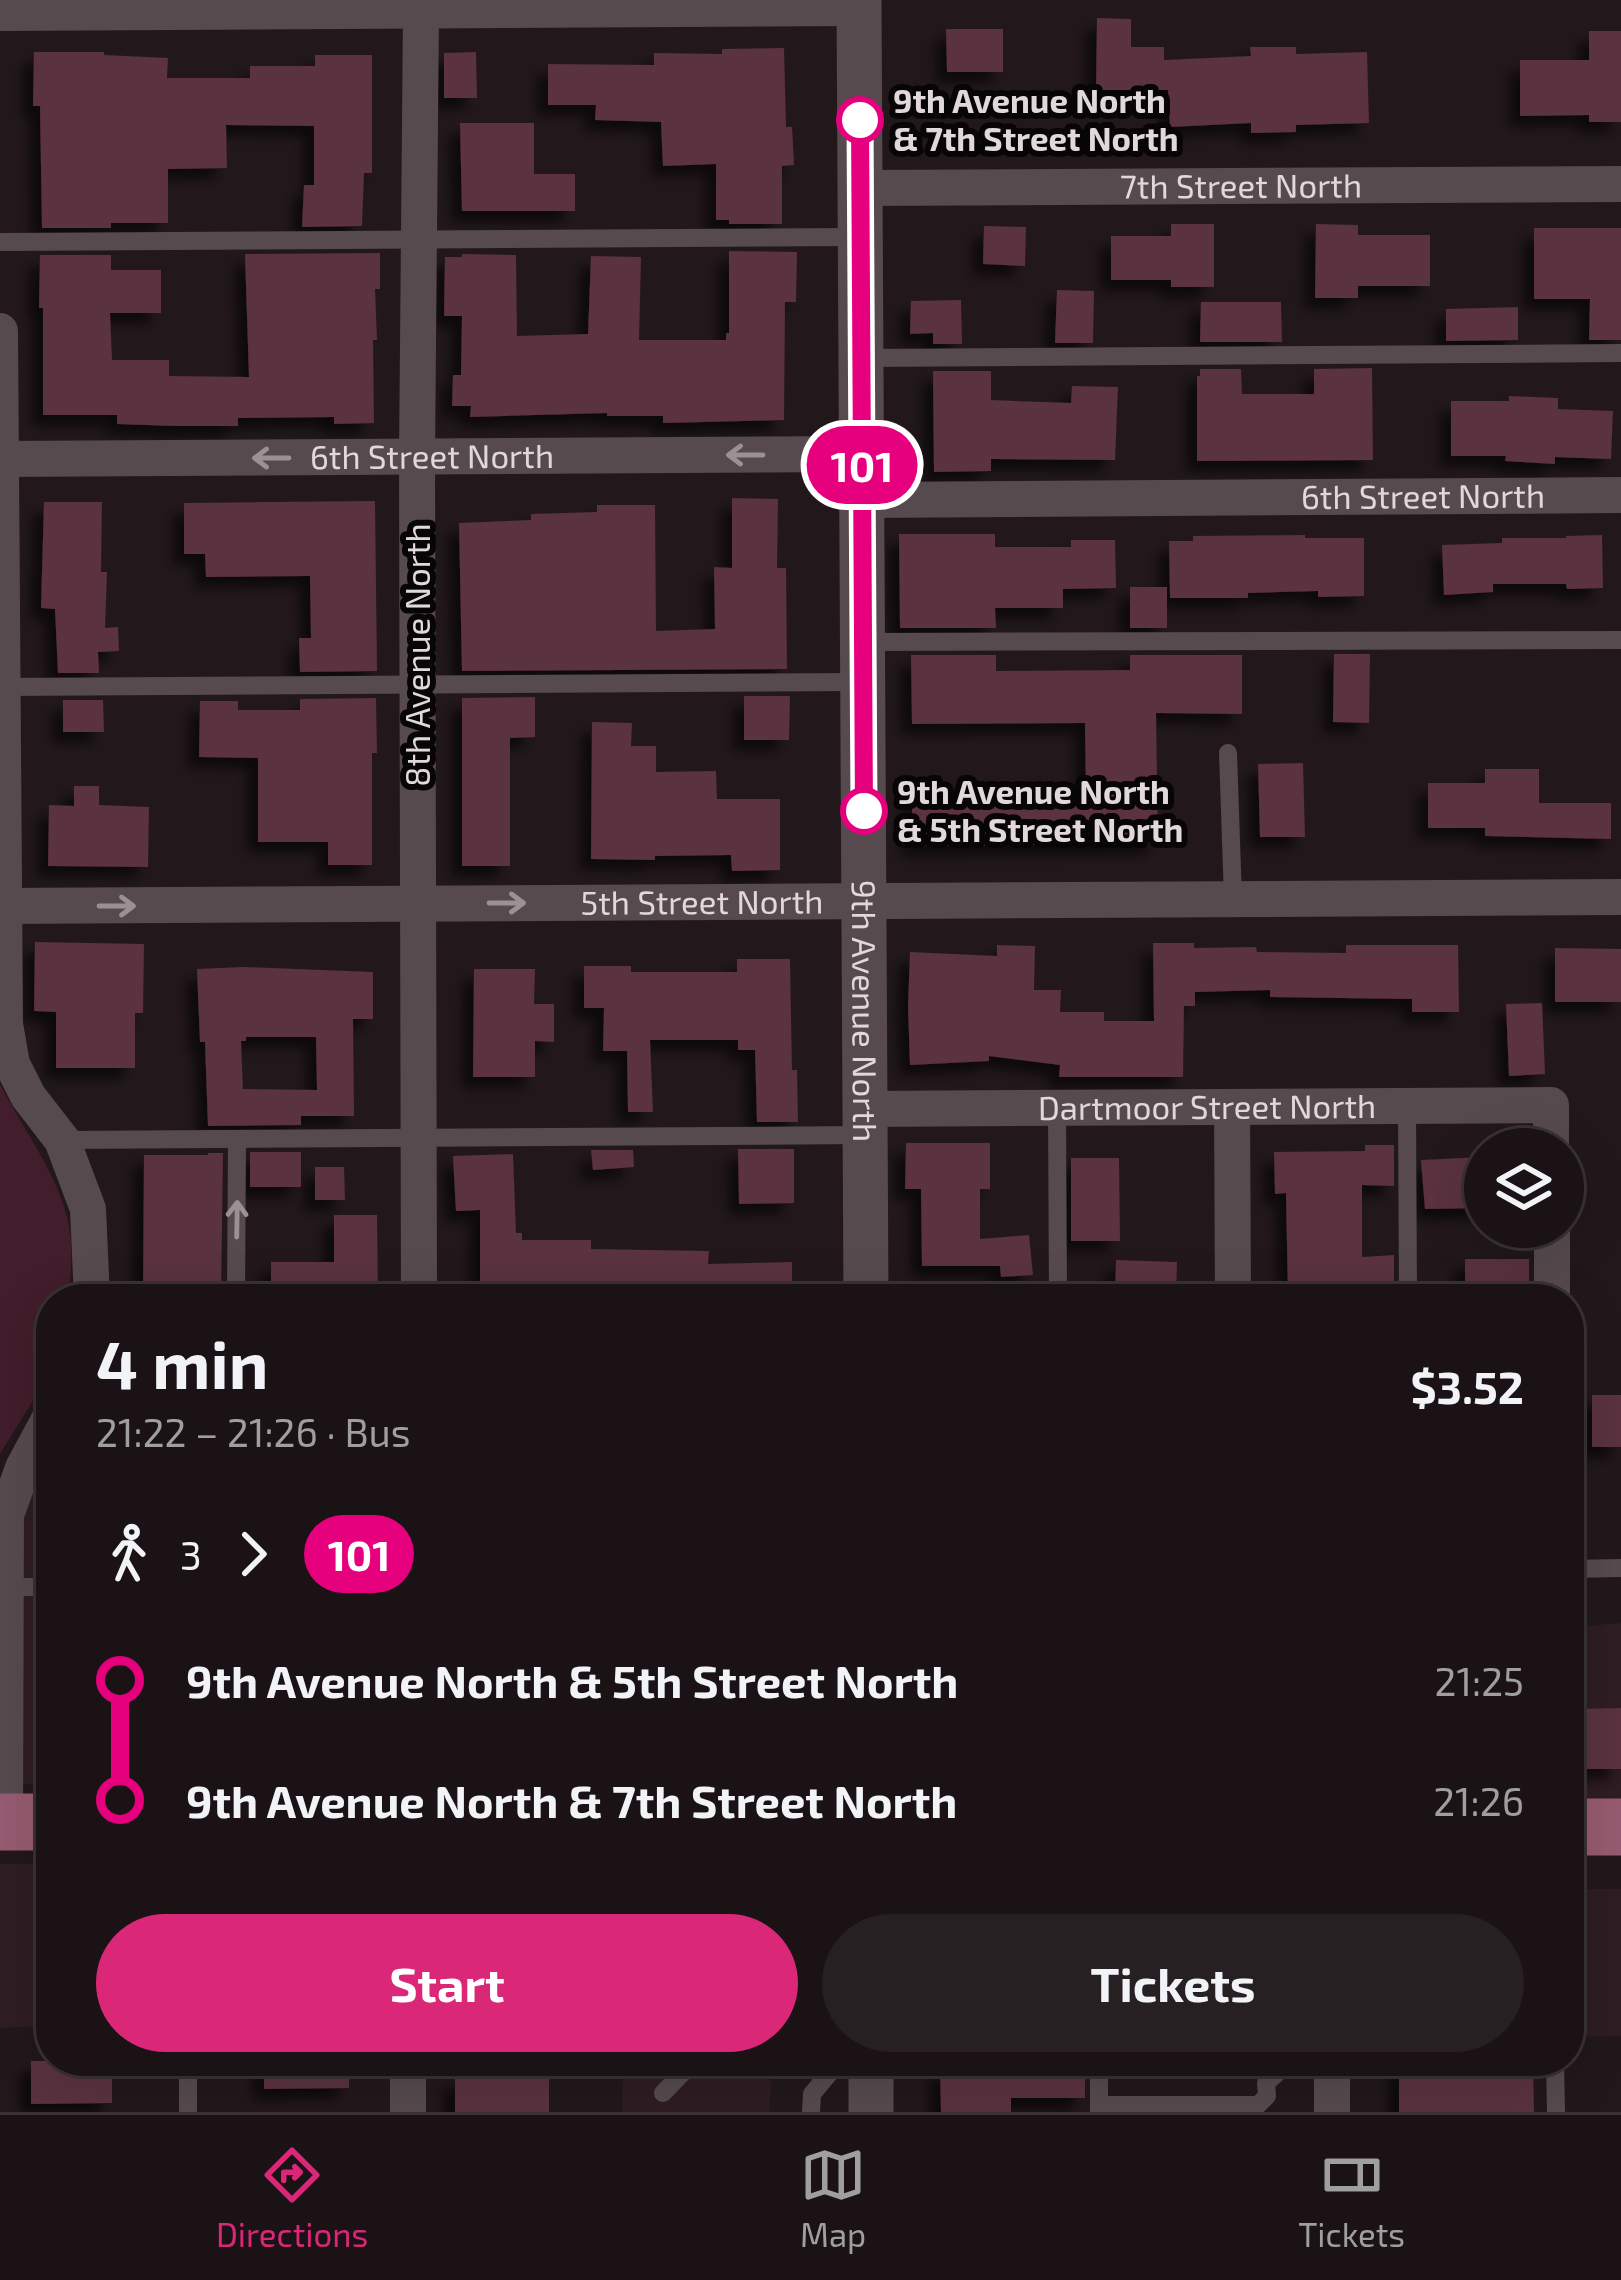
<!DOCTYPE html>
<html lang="en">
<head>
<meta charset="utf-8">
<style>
	:root { --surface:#1a1214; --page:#272022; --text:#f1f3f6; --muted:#9f9ea0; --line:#383234; --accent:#db2777 }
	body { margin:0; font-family:"Exo 2",sans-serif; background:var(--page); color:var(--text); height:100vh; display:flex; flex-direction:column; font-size:45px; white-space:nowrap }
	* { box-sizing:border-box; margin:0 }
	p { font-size:39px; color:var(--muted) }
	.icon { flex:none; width:66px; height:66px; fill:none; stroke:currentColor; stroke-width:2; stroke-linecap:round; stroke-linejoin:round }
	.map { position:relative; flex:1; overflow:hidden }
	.sheet { position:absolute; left:36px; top:1284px; width:1548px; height:792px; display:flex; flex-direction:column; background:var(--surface); border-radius:48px; box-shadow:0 12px 48px #0002,0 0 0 3px var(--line) }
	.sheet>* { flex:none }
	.badge { padding:0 24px; border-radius:39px; font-size:42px; line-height:78px }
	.fabs { position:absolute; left:1464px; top:1128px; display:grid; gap:24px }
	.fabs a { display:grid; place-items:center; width:120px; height:120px; border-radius:50%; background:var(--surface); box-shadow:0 12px 48px #0002,0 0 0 3px var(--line); font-size:60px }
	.map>.badge { position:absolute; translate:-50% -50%; box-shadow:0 0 0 6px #fff }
	.legs { display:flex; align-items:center; gap:18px; height:132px; padding:0 60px; font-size:39px }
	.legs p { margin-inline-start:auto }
	.overview { display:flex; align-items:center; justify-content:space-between; height:204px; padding:0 60px }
	h1 { font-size:66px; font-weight:700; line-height:90px }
	.primary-button { display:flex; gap:24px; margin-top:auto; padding:24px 60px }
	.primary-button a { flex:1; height:138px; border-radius:72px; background:var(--accent); color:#fff; font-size:48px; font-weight:700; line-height:138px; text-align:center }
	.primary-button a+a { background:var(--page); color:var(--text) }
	ul { padding:0 60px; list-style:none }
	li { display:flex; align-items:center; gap:42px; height:120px; font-size:45px }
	li i { display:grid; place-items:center; width:18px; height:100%; margin:0 15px; background:currentColor }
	li i::after { content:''; width:30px; height:30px; margin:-15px; border:9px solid; border-radius:50%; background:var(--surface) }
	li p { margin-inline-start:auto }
	li:first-child i { background:linear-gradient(#0000 50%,currentColor 0) }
	li:last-child i { background:linear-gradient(currentColor 50%,#0000 0) }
	.tab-bar { display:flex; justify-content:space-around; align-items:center; height:168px; border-top:3px solid var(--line); background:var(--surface); font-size:33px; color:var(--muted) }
	.tab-bar a { display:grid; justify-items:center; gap:6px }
	.tab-bar .active { color:var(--accent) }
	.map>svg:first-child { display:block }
	.built { fill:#2e1d23 }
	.green { fill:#421d2b }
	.building { fill:#5a3140; fill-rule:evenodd; filter:url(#shadow) }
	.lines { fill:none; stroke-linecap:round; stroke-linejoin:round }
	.service { stroke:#564a4e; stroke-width:18 }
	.minor { stroke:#564a4e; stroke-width:36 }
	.tertiary { stroke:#564a4e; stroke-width:45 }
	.primary { stroke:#965b70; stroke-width:57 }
	.oneway { stroke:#9b9194 }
	.line-1-casing { stroke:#fff; stroke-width:27 }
	.line-1 { stroke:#e6007e; stroke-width:18 }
	.stop-1-dot { fill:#fff; stroke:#e6007e; stroke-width:6 }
	.labels { text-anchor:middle; stroke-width:12; stroke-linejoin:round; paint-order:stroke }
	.stop-label { font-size:33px; font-weight:bold; fill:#e0d8da; stroke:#080506; text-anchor:start }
	.street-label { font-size:33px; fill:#e0d8da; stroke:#080506 }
</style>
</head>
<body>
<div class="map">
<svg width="1621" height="2112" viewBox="0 0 1621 2112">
	<defs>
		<filter id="shadow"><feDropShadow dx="-11" dy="11" stdDeviation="6" flood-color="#0009"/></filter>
	</defs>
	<rect width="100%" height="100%" fill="#22181b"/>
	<g class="built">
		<polygon points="51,1451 51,1785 22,1784 24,1518 39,1473"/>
		<polygon points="1621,1623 1621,1810 1573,1809 1572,1627"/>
		<polygon points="0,1864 51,1864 51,2026 0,2028"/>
		<polygon points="1569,1889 1621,1889 1621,2036 1569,2037"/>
		<polygon points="623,2061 772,2061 769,2112 622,2112"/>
	</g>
	<path class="green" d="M0,1084C21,1126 53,1167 66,1213C74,1241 71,1270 69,1299H51V1366L40,1389L0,1454Z"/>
	<g class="building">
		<polygon points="1097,18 1131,19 1131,47 1164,47 1164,60 1251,56 1250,47 1296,47 1296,54 1367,52 1369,123 1296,125 1296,132 1251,133 1251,123 1170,127 1168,90 1096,90"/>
		<polygon points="946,29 1003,29 1003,72 947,72"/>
		<polygon points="1589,31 1621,31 1621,122 1589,122 1589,115 1520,116 1520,60 1589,60"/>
		<polygon points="784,48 786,127 792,127 794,165 782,166 782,224 729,224 729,220 716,220 716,164 663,166 661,122 595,120 596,105 548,105 548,64 654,65 654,53 722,54 722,49"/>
		<polygon points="34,52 104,52 104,55 168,58 167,78 250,78 250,66 315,66 315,55 372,55 372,173 364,173 362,226 302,227 304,185 314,185 314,126 226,125 227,168 168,169 168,223 111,223 111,228 42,228 40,106 33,106"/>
		<polygon points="476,52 477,98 444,98 444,53"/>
		<polygon points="460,123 534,123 534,174 575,174 575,211 462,211"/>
		<polygon points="1171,224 1214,224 1214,287 1171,287 1171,280 1111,280 1111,236 1171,236"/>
		<polygon points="1316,224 1358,225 1358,235 1430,235 1430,286 1358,286 1358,298 1315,298"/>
		<polygon points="984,226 1026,227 1025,266 983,264"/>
		<polygon points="1534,228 1621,228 1621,340 1589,340 1590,299 1534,299"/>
		<polygon points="729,251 797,252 796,302 785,302 784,420 663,423 663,416 607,416 607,413 470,417 471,406 452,406 453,375 461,375 462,316 444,316 445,257 462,257 462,254 516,255 517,336 588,334 591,256 641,257 639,340 726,340 726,333 729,333"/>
		<polygon points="380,253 380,289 375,289 377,340 373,340 374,423 334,424 334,417 238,418 238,426 176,426 117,424 117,415 43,415 43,308 39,308 40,255 111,255 111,270 161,270 161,313 110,313 112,360 169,360 169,376 249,377 245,254"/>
		<polygon points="1057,290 1094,291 1093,343 1055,343"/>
		<polygon points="961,300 962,344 933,344 933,333 910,334 911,301"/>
		<polygon points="1201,302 1281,302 1282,342 1200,342"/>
		<polygon points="1518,307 1518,340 1446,341 1446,309"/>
		<polygon points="1372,368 1373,460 1197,461 1197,376 1200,376 1200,369 1241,369 1242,394 1314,394 1314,369"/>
		<polygon points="933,371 991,371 991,400 1071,403 1072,386 1118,387 1115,460 991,459 991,471 934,472"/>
		<polygon points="1509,396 1558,398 1558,409 1613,411 1611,459 1555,457 1555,464 1505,461 1506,456 1451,456 1451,401 1509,401"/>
		<polygon points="732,498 778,499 777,568 786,568 787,669 462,671 459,523 531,520 531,514 597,512 597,505 655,505 656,631 715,629 714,567 732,568"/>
		<polygon points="375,501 377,671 300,672 299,638 311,638 310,576 206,577 205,554 184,554 184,503"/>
		<polygon points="44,502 102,502 101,572 107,572 105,628 118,627 119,651 98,652 99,673 58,673 55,609 41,608"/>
		<polygon points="899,534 995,534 995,547 1071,547 1071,540 1115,540 1116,588 1063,589 1063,608 995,608 996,628 900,628"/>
		<polygon points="1305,535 1305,538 1364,538 1364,596 1318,597 1318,591 1248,593 1248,598 1170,598 1169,541 1193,541 1193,536"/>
		<polygon points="1602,535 1603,588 1567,589 1566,584 1493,584 1493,592 1444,595 1442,545 1502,543 1502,538 1566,538 1566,536"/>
		<rect x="1130" y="587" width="37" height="41"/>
		<polygon points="1334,654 1370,654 1369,723 1333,722"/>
		<polygon points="911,655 996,655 996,671 1130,670 1130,655 1242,655 1242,714 1156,713 1158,844 912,846 912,794 1086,793 1085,723 912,724"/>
		<polygon points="744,696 790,696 789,740 744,740"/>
		<polygon points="535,697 535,737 510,738 510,866 462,866 462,698"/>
		<polygon points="376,698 377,753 372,753 372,865 328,865 328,842 258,842 258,758 199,757 200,701 238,701 238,710 300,710 300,699"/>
		<polygon points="63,700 103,700 104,732 63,732"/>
		<polygon points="592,722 632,723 631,746 656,746 656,772 716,771 717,799 780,799 780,870 732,871 731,855 655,856 655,860 591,859"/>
		<polygon points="1303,763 1305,837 1260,837 1258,764"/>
		<polygon points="1485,769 1539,769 1539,803 1611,803 1611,839 1485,836 1485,828 1428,828 1428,783 1485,783"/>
		<polygon points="74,786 99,786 99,805 149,807 148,867 48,866 49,805 74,806"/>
		<polygon points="35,942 144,944 143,1013 135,1013 135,1068 56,1068 56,1012 34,1011"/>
		<polygon points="1153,943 1194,943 1194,948 1256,947 1257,952 1346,953 1346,945 1458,945 1459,1012 1412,1012 1412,999 1270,997 1270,990 1195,992 1195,1006 1184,1006 1183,1077 1059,1077 1060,1065 989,1056 989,1061 910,1065 908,1007 910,952 997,956 997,945 1035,946 1034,990 1061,990 1060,1012 1104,1012 1104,1021 1154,1021"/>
		<polygon points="1555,948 1621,949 1621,1002 1555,1002"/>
		<polygon points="737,959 790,959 792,1070 797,1070 798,1122 757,1122 755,1050 738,1050 738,1040 650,1040 653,1112 628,1112 627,1051 603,1051 604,1008 584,1008 584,966 631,966 631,972 737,972"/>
		<path d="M243,967L373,972V1019H353L354,1116H301V1125L208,1126L205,1042H200L197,969ZM246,1037H316L317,1090L243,1089L241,1041H246Z"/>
		<polygon points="474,969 535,969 534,1004 554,1004 554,1042 535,1041 535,1077 473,1077"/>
		<polygon points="1542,1003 1545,1074 1509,1076 1506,1004"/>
		<polygon points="906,1143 990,1143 990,1189 980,1189 980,1239 1029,1235 1033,1275 1001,1277 1000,1266 922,1266 921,1189 905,1189"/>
		<polygon points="1365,1145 1394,1145 1394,1186 1362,1185 1362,1257 1394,1255 1394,1291 1288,1295 1286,1193 1275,1194 1274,1152 1365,1151"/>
		<polygon points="738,1149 794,1149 794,1203 739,1204"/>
		<polygon points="591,1150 633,1150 634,1167 593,1170"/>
		<rect x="250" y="1152" width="51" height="35"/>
		<polygon points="208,1153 223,1153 221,1299 143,1299 144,1155 208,1155"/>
		<polygon points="513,1154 516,1233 522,1233 522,1240 591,1240 591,1249 709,1251 708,1264 792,1262 792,1299 480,1299 480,1210 456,1211 453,1156"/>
		<polygon points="1485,1157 1485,1208 1425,1209 1421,1160"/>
		<polygon points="1071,1158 1119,1158 1120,1241 1071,1241"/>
		<polygon points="315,1167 344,1167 345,1200 315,1200"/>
		<polygon points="334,1215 377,1215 378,1299 271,1299 271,1262 334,1262"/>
		<rect x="1465" y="1259" width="64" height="40"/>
		<polygon points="1116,1260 1177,1262 1176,1299 1115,1299"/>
		<rect x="1592" y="1395" width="29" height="52"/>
		<polygon points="1621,1708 1621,1769 1577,1769 1576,1709"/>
		<polygon points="31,2061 112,2061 112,2103 31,2104"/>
		<polygon points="264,2061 349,2061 349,2088 264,2089"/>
		<polygon points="1041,2061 1085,2061 1085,2098 1011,2098 1011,2112 941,2112 940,2067 1041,2065"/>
		<polygon points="1399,2061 1533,2062 1534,2112 1399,2112"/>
		<polygon points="455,2077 549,2078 549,2112 455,2112"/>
	</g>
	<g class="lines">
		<g class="service">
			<polyline points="0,242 859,237"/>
			<polyline points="864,358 1621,353"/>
			<polyline points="863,642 1621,640"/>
			<polyline points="0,687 863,682"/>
			<polyline points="1228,753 1233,899"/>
			<polyline points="1407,1106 1408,1299"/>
			<polyline points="1057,1107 1058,1299"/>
			<polyline points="62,1140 865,1135"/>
			<polyline points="236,1299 237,1139"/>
			<polyline points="1569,1569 1621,1568"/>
			<polyline points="5,1587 51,1587"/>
			<polyline points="188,2061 188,2112"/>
			<polyline points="1099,2061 1099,2112"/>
			<polyline points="1555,2061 1556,2112"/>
			<polyline points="663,2093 694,2061"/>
			<polyline points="1099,2105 1258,2105 1267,2096 1266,2083 1277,2073"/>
			<polyline points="811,2112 812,2094 832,2070 831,2061"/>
		</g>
		<g class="minor">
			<polyline points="0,13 859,8"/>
			<path id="s1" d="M860,188L1621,184"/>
			<polyline points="0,331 5,1024 12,1064 28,1096 62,1140 88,1209 92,1299"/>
			<path id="s2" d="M0,459L862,454"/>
			<path id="s3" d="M862,500L1621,495"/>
			<path id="s4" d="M0,906L1621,897"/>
			<polyline points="1232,1107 1233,1299"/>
			<path id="s5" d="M865,1109L1551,1105V1149"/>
			<polyline points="1552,1227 1552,1299"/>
			<polyline points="419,1299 417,457 421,11"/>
			<polyline points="5,1822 6,1515 23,1468 51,1416"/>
			<polyline points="408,2061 408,2112"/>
			<polyline points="1332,2061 1332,2112"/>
		</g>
		<g class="tertiary">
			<path id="s6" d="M859,0L866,1299"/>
			<polyline points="871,2061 871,2112"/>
		</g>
		<g class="primary">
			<polyline points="0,1822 51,1822"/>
			<polyline points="1569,1827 1621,1827"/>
		</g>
	</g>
	<defs><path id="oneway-shaft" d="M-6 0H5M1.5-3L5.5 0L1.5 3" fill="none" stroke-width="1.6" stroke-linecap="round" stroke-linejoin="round" transform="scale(3)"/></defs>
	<g class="oneway">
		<use href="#oneway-shaft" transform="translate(745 455) rotate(180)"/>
		<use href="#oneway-shaft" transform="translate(271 458) rotate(180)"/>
		<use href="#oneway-shaft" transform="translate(507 903)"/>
		<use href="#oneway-shaft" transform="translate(117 906)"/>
		<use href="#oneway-shaft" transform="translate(237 1219) rotate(-89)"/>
	</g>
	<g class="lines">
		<defs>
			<polyline id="line-1" points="860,120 864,811"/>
		</defs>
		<use href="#line-1" class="line-1-casing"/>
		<use href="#line-1" class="line-1"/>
	</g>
	<g class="stop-1-dot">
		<circle cx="860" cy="120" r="21"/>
		<circle cx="864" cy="811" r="21"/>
	</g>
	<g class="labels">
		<g class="stop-label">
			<text x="893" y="113">9th Avenue North<tspan x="893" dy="38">&amp; 7th Street North</tspan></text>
			<text x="897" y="804">9th Avenue North<tspan x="897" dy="38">&amp; 5th Street North</tspan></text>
		</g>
		<g class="street-label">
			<text dy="12" stroke="none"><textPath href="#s1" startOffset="381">7th Street North</textPath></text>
			<text dy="12" stroke="none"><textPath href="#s2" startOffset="432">6th Street North</textPath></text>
			<text dy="12" stroke="none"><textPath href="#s3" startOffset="561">6th Street North</textPath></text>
			<text transform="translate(418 655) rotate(-90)" y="12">8th Avenue North</text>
			<text dy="12" stroke="none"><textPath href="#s4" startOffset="702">5th Street North</textPath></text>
			<text dy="12" stroke="none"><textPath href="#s6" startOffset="1011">9th Avenue North</textPath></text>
			<text dy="12" stroke="none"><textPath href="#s5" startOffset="342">Dartmoor Street North</textPath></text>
		</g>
	</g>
</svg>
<div class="fabs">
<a><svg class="icon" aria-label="layers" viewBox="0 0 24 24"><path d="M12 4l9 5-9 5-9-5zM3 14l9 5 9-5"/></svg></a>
</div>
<b class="badge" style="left:862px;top:465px;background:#e6007e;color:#fff">101</b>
<section class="sheet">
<div class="overview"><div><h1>4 min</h1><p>21:22 – 21:26 · Bus</p></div><b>$3.52</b></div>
<div class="legs"><svg class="icon" aria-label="walk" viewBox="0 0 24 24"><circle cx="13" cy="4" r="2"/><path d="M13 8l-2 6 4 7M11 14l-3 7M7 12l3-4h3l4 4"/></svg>3<svg class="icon" aria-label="forward" viewBox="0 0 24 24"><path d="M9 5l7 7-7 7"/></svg><b class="badge" style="background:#e6007e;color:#fff">101</b></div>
<ul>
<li><i style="color:#e6007e"></i><b>9th Avenue North &amp; 5th Street North</b><p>21:25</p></li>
<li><i style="color:#e6007e"></i><b>9th Avenue North &amp; 7th Street North</b><p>21:26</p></li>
</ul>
<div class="primary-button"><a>Start</a><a>Tickets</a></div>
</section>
</div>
<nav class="tab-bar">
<a class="active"><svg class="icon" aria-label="directions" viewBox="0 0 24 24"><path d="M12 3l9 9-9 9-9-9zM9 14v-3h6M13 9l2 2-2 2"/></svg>Directions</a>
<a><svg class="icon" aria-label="map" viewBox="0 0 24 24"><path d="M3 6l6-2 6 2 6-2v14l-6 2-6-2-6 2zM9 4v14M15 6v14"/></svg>Map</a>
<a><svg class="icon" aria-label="tickets" viewBox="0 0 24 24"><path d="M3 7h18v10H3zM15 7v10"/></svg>Tickets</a>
</nav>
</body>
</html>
